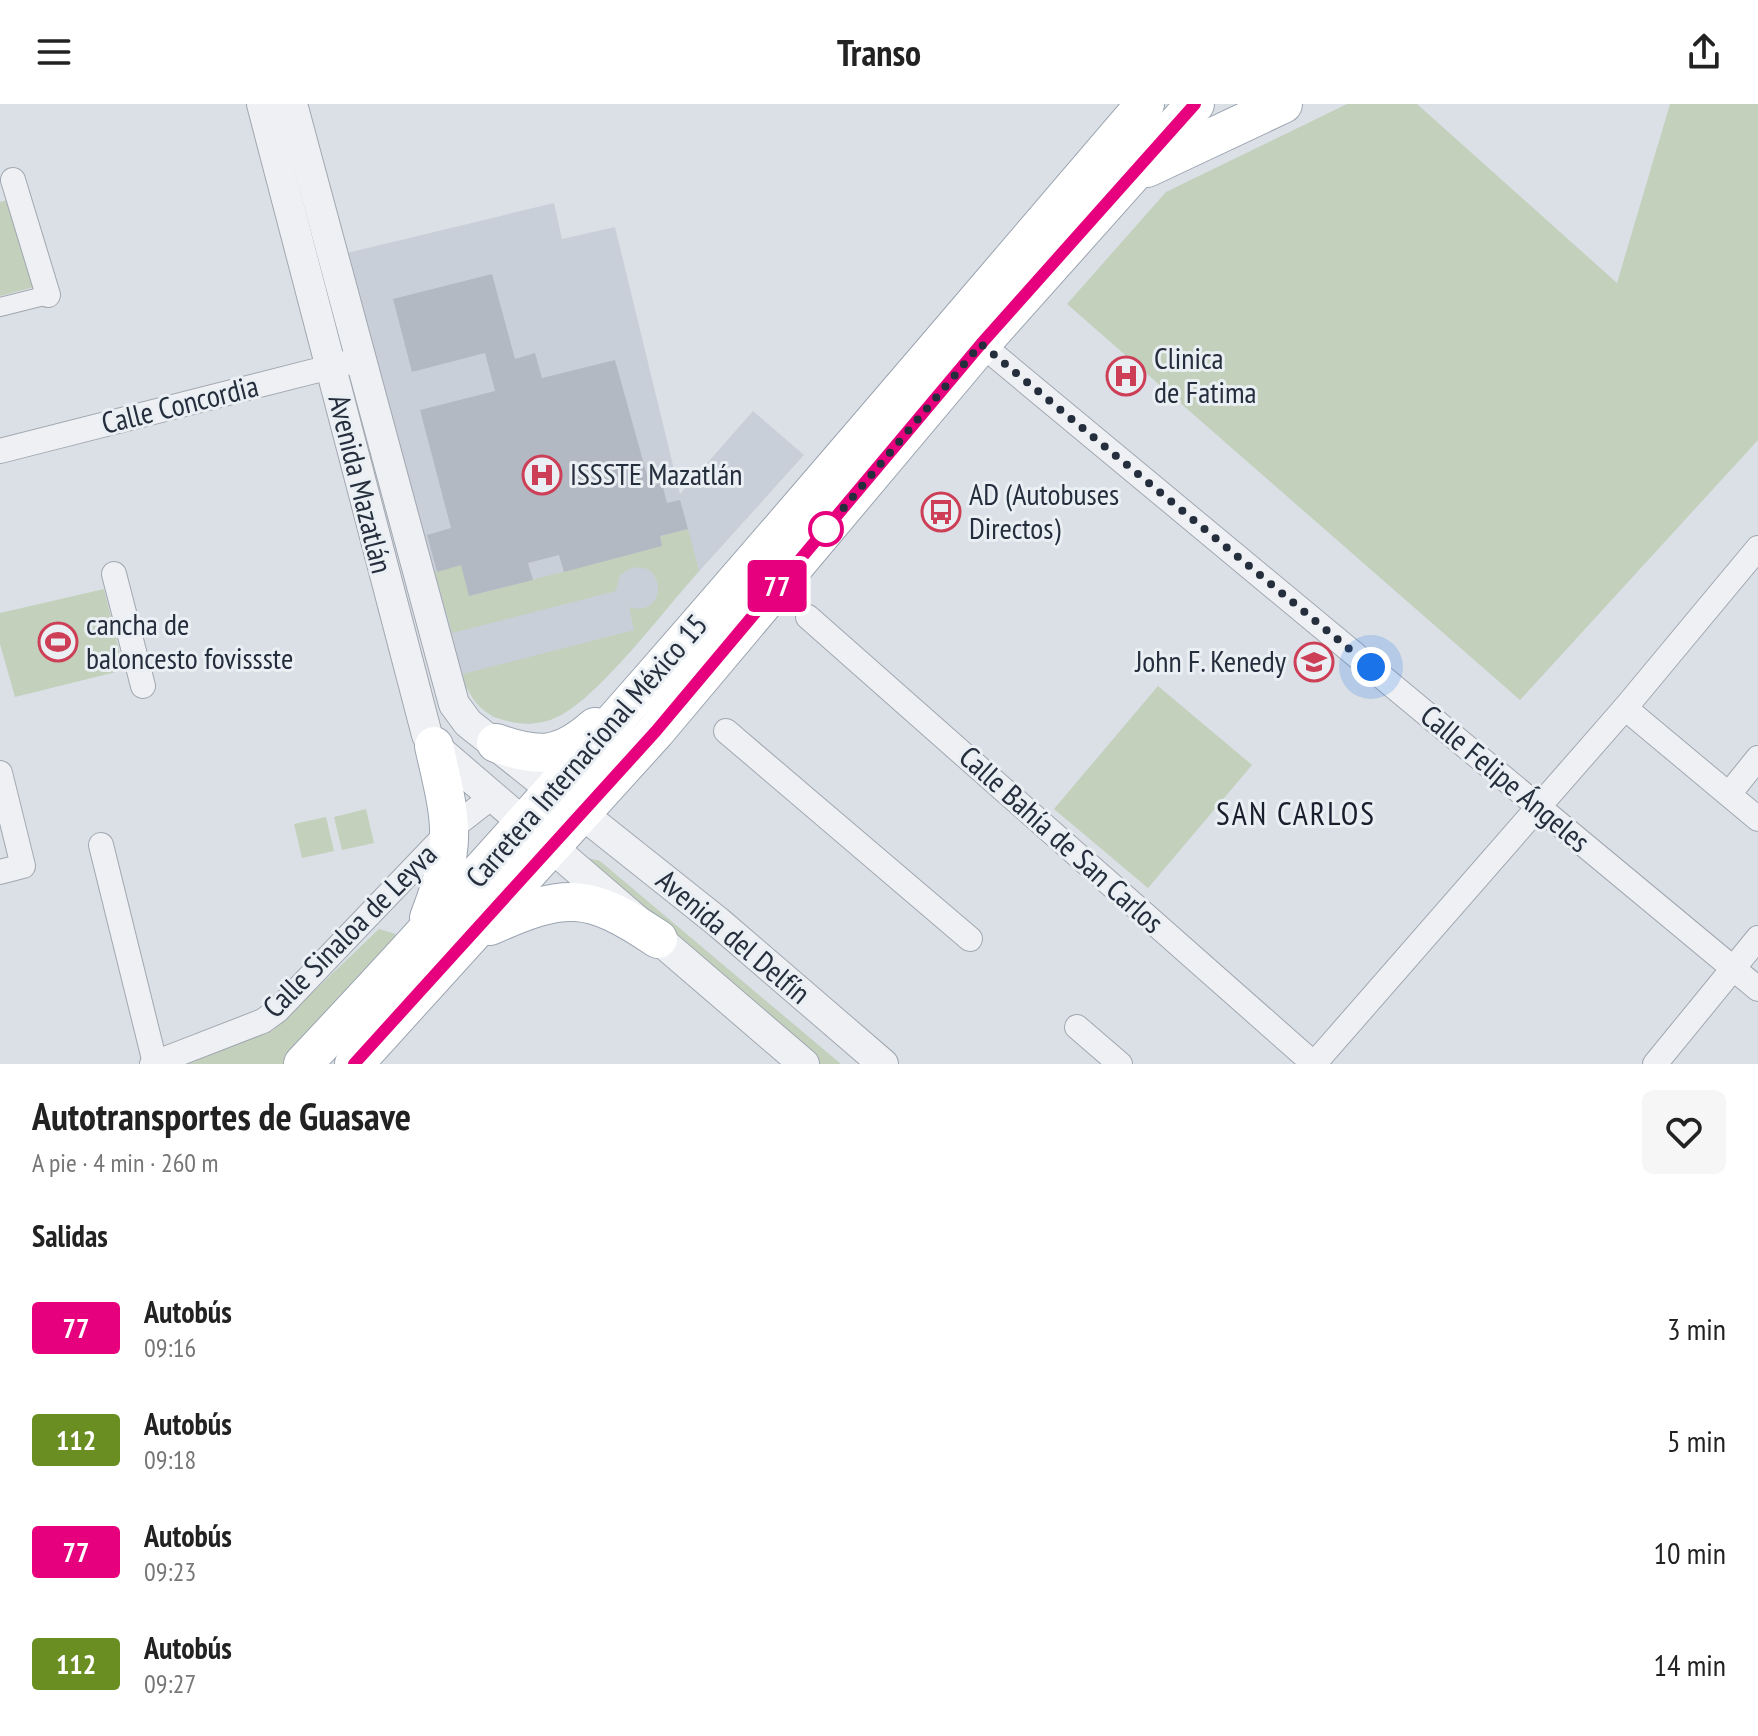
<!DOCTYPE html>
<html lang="es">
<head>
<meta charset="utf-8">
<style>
	:root { --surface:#fff; --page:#f6f6f6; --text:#222; --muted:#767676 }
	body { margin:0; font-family:"PT Sans Narrow",sans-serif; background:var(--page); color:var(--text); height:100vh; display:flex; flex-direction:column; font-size:30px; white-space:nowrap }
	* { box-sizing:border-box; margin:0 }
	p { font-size:26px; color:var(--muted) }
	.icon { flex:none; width:44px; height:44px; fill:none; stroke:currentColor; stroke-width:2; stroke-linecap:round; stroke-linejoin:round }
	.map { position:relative; height:960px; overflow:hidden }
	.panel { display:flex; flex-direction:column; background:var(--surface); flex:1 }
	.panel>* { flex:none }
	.badge { padding:0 16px; border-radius:6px; font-size:28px; line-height:52px }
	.you { position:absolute; width:40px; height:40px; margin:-20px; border:6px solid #fff; border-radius:50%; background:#1a73e8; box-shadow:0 0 0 12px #1a73e833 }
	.map>.badge { position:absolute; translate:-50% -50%; box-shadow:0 0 0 4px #fff }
	h2 { padding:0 32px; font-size:30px; line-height:72px }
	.round { display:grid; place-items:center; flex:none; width:84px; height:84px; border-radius:12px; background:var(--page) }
	.head { display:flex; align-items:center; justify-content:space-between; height:136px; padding:0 32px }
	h1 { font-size:38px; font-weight:600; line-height:60px }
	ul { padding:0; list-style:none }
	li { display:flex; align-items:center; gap:24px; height:112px; padding:0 32px }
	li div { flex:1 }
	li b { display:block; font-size:30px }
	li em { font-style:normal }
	li .badge { min-width:88px; font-weight:700; text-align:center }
	header { display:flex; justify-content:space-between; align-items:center; height:104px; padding:0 32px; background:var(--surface); font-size:36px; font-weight:600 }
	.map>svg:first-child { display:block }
	.built { fill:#c9cfd8 }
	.green { fill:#c2d0bc }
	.building { fill:#b3b9c2 }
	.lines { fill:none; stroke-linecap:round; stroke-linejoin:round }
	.pedestrian-casing { stroke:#a1a7b0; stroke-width:20 }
	.minor-casing { stroke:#a1a7b0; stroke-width:26 }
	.tertiary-casing { stroke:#a1a7b0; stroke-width:32 }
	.primary-casing { stroke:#9ba4b1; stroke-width:40 }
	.pedestrian { stroke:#eef0f4; stroke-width:18 }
	.minor { stroke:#eef0f4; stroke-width:24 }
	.tertiary { stroke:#eef0f4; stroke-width:30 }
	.primary { stroke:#fff; stroke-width:38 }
	.line-casing { stroke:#fff; stroke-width:18 }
	.line { stroke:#e6007e; stroke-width:12 }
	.walk { stroke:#252e3c; stroke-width:8; stroke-dasharray:0 14.4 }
	.stop-dot { fill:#fff; stroke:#e6007e; stroke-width:4 }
	.labels { text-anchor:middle; stroke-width:6; stroke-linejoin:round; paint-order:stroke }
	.poi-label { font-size:30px; fill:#252e3c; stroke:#eaeff4; text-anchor:start }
	.street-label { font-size:30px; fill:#252e3c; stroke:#eaeff4 }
	.neighbourhood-label { font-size:32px; letter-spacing:2px; fill:#181f2c; stroke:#eaeff4 }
</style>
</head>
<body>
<header><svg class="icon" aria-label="menu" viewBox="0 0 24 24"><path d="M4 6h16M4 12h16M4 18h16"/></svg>Transo<svg class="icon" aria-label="share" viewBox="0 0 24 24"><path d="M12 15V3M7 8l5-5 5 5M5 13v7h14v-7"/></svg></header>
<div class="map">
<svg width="1758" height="960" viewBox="0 0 1758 960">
	<rect width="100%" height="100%" fill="#dbe0e6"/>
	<polygon class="built" points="554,99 562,135 615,123 680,390 753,307 804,351 585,594 560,612 529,620 493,613 465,583 347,149"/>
	<g class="green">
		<polygon points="1347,0 1417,0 1617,179 1670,0 1758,0 1758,336 1520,596 1067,200 1166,88"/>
		<polygon points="15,94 38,182 0,192 0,98"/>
		<path d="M688,425L699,467C666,504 600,592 559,612C541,622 519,621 500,615C480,609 466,589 463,570L634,526L629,503C655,512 669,482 648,465L633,463L620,471L616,487L452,529L435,468L461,461L470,492L662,442L660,432Z"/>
		<polygon points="104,485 124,566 15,593 0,540 0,509"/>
		<polygon points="1158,582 1252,661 1148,784 1054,705"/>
		<polygon points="366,705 374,739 342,746 334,713"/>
		<polygon points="326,713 334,747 302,754 294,720"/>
		<polygon points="588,754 600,757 841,960 813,960 590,764"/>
		<polygon points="379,825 396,830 385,851 284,960 187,960 272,927"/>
	</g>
	<polygon class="building" points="492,170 515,255 535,249 542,274 615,256 650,382 662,379 667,399 680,396 688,425 660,432 662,442 564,468 559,451 528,459 533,476 469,492 461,461 437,468 427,431 451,424 420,306 495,287 485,249 412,268 393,195"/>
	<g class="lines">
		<defs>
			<polyline id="pedestrian" points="0,203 48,191"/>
			<g id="minor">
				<polyline points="13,76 48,191"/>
				<polyline points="981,240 1758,885"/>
				<polyline points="0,347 346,259"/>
				<polyline points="114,470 143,582"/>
				<polyline points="808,513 1314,960"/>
				<polyline points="1625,604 1758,715"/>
				<polyline points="726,627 970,835"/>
				<polyline points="0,669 23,762 0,768"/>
				<polyline points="1729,690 1758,654"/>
				<polyline points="101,741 155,959"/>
				<polyline points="1077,923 1120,960"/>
				<polyline points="152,960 263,917 278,906 452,724 493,692"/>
				<polyline points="1314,960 1625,604 1758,444"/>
				<polyline points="1655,960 1758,834"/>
			</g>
			<g id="tertiary">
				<polyline points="262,0 427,631 434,642 804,960"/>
				<polyline points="292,0 454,600 468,619 718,818 883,960"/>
			</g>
			<g id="primary">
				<polyline points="1147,64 1283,0"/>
				<path d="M496,639C539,654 560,654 595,623"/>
				<path d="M429,814C458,738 452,720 434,642"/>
				<path d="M490,822C566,788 588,788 658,835"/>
				<path d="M303,960C595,650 868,323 1145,0"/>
				<polyline points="354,960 656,627 981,240 1195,0"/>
			</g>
		</defs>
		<use href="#pedestrian" class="pedestrian-casing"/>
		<use href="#minor" class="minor-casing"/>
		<use href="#tertiary" class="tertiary-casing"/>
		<use href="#primary" class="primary-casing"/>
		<use href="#pedestrian" class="pedestrian"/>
		<use href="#minor" class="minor"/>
		<use href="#tertiary" class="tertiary"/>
		<use href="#primary" class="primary"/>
	</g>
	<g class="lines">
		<defs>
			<polyline id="line" points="354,960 656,627 981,240 1195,0"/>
		</defs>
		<use href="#line" class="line-casing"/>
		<use href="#line" class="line"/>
		<polyline class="walk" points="826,425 821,431 981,240 1371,563"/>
	</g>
	<defs>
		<symbol id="hospital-ring" viewBox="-11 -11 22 22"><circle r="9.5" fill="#eaeff4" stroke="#cd3e57" stroke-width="1.5"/><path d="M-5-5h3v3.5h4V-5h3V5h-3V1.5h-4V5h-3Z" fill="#cd3e57"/></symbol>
		<symbol id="bus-ring" viewBox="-11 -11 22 22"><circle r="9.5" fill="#eaeff4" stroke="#cd3e57" stroke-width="1.5"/><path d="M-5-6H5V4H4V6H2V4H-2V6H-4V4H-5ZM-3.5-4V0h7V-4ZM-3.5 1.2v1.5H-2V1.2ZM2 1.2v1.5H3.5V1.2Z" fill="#cd3e57"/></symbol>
		<symbol id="stadium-ring" viewBox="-11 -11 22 22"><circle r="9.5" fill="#eaeff4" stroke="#cd3e57" stroke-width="1.5"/><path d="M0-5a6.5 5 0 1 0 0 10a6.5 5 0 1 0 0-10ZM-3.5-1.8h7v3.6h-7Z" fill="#cd3e57"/></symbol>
		<symbol id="school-ring" viewBox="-11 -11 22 22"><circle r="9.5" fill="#eaeff4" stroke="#cd3e57" stroke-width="1.5"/><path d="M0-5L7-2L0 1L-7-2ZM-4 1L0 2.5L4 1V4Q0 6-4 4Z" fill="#cd3e57"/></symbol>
	</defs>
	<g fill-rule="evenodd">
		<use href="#hospital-ring" x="1104" y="250" width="44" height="44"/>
		<use href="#hospital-ring" x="520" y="349" width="44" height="44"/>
		<use href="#bus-ring" x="919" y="386" width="44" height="44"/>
		<use href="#stadium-ring" x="36" y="516" width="44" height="44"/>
		<use href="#school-ring" x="1292" y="536" width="44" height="44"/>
	</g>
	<circle class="stop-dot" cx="826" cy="425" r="16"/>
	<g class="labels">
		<g class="poi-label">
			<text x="1154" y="265">Clinica<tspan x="1154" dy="34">de Fatima</tspan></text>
			<text x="570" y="381">ISSSTE Mazatlán</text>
			<text x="969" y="401">AD (Autobuses<tspan x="969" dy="34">Directos)</tspan></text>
			<text x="86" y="531">cancha de<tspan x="86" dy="34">baloncesto fovissste</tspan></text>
			<text x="1286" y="568" text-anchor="end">John F. Kenedy</text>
		</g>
		<g class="street-label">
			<text transform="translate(180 301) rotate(-14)" y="10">Calle Concordia</text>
			<text transform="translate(360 380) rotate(76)" y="10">Avenida Mazatlán</text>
			<text transform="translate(587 647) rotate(-49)" y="10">Carretera Internacional México 15</text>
			<text transform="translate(1505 675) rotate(40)" y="10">Calle Felipe Ángeles</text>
			<text transform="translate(1061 736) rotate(42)" y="10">Calle Bahía de San Carlos</text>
			<text transform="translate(350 827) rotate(-45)" y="10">Calle Sinaloa de Leyva</text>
			<text transform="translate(733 833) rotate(40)" y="10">Avenida del Delfín</text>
		</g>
		<g class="neighbourhood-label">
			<text x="1296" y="721">SAN CARLOS</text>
		</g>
	</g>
</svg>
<div class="you" style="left:1371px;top:563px"></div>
<b class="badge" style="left:777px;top:482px;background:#e6007e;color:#fff">77</b>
</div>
<section class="panel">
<div class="head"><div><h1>Autotransportes de Guasave</h1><p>A pie · 4 min · 260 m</p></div><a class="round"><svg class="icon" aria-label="heart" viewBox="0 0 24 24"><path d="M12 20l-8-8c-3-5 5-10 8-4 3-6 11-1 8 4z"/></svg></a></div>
<h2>Salidas</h2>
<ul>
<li><span class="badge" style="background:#e6007e;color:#fff">77</span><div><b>Autobús</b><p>09:16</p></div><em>3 min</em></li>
<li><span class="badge" style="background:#6b8e23;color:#fff">112</span><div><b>Autobús</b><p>09:18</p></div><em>5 min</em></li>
<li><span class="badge" style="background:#e6007e;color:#fff">77</span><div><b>Autobús</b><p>09:23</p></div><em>10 min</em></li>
<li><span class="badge" style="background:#6b8e23;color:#fff">112</span><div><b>Autobús</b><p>09:27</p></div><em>14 min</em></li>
</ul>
</section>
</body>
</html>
